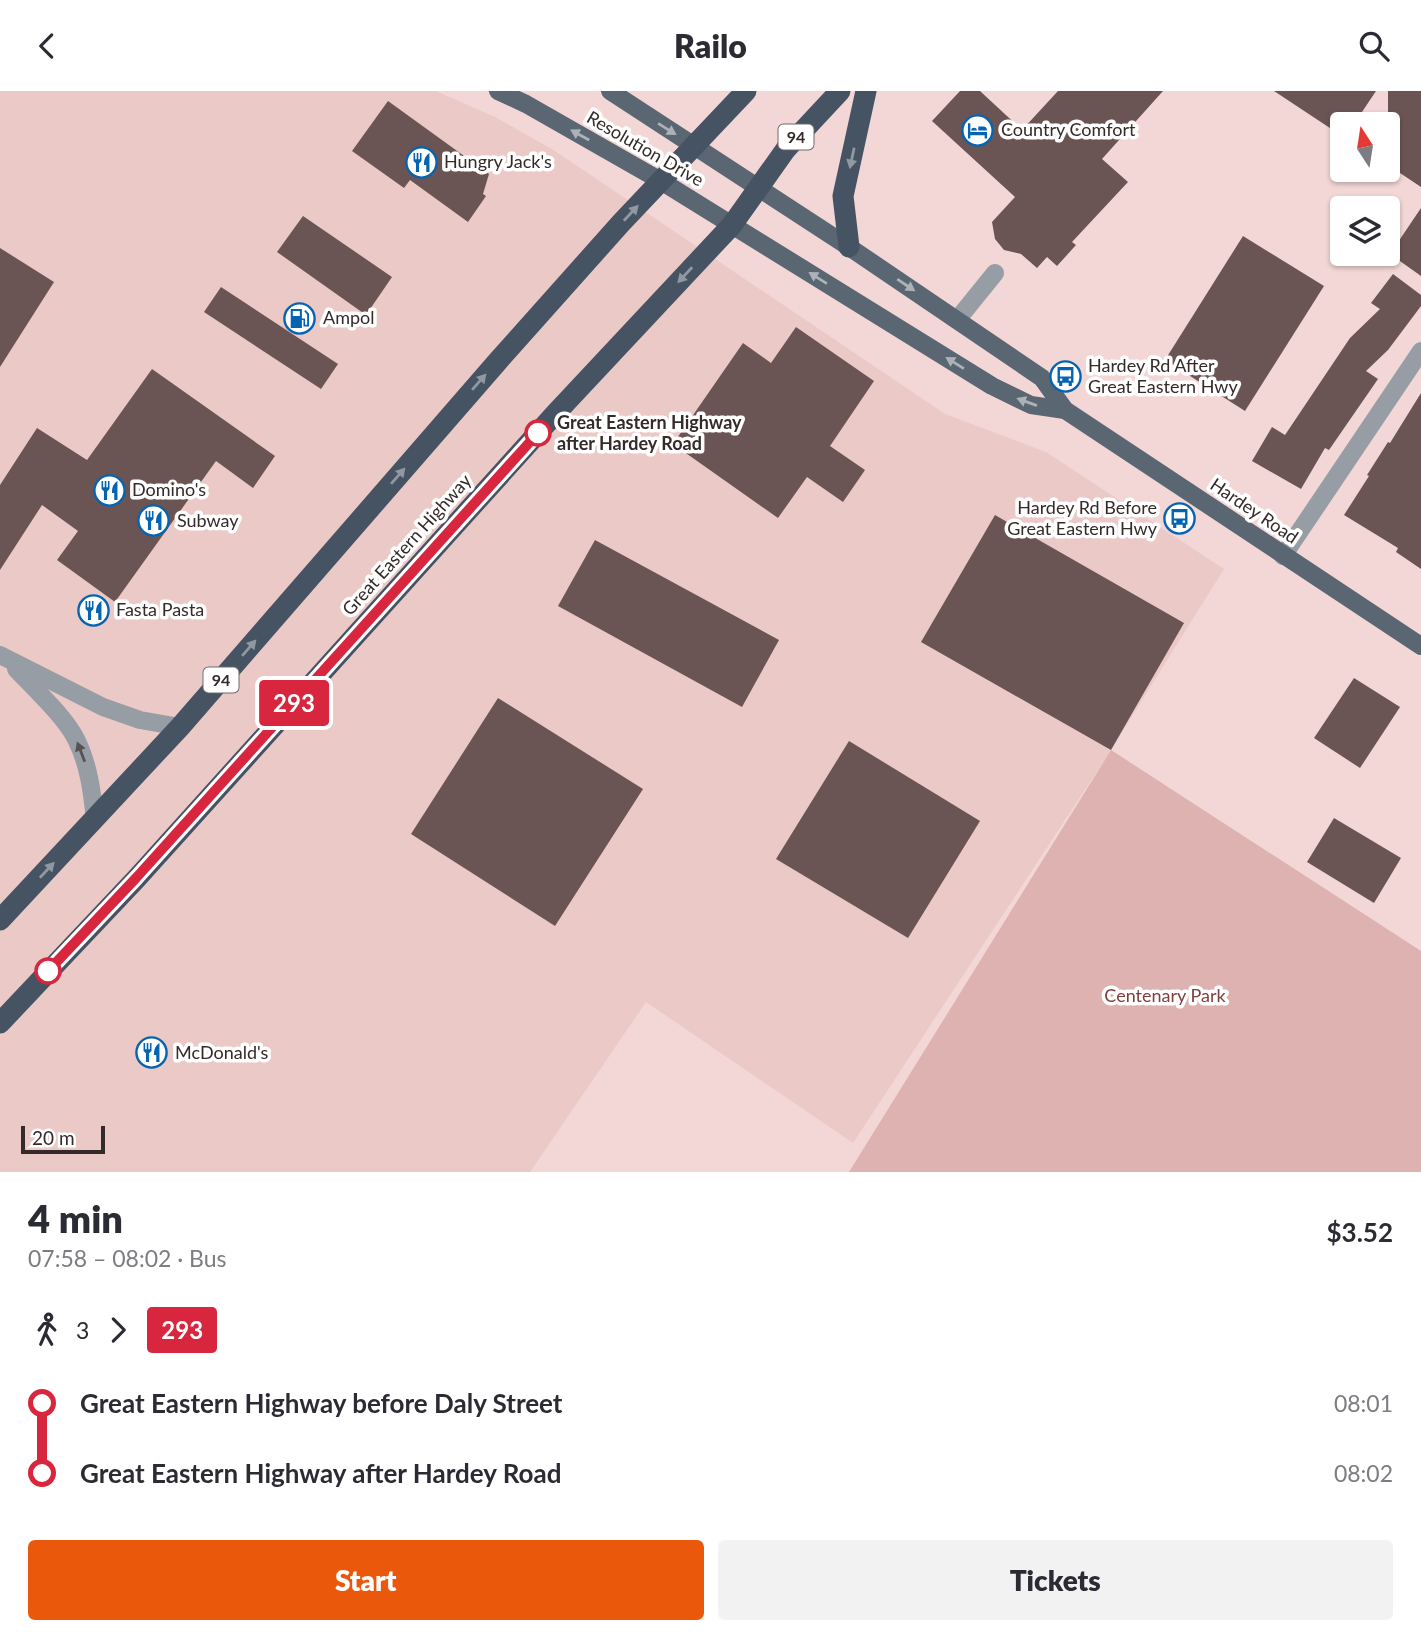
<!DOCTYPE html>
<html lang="en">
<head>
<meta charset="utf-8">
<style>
	:root { --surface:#fff; --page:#f2f2f3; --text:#2b2b33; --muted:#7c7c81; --accent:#ea580c }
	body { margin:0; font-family:Lato,sans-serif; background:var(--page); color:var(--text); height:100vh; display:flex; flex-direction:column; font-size:26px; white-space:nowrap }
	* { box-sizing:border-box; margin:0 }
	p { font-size:23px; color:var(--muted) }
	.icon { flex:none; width:38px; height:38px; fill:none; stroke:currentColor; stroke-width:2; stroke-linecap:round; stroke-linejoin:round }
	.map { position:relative; height:1081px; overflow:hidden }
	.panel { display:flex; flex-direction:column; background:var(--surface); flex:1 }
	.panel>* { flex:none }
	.badge { padding:0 14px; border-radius:5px; font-size:24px; line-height:46px }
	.needle { width:46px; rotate:348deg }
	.controls { position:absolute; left:1330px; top:21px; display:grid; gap:14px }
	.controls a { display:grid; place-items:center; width:70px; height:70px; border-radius:7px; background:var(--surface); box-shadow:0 2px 5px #0004; font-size:35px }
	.scale { position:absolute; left:21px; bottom:18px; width:84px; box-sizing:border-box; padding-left:7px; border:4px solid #342a29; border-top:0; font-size:19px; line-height:24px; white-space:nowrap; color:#342a29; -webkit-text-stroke:5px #fff; paint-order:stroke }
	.map>.badge { position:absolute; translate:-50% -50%; box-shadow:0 0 0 4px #fff }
	.legs { display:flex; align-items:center; gap:10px; height:77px; padding:0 28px; font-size:23px }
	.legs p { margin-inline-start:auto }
	.overview { display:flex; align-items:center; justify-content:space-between; height:119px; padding:0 28px }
	h1 { font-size:38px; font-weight:800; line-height:52px }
	.primary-button { display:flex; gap:14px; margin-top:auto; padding:14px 28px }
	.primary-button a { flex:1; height:80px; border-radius:7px; background:var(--accent); color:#fff; font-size:28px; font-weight:800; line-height:80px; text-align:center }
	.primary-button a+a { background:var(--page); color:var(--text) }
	ul { padding:0 28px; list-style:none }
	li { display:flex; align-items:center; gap:24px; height:70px; font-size:26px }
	li i { display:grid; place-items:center; width:10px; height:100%; margin:0 9px; background:currentColor }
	li i::after { content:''; width:18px; height:18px; margin:-9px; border:5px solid; border-radius:50%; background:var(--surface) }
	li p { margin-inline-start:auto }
	li:first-child i { background:linear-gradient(#0000 50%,currentColor 0) }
	li:last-child i { background:linear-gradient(currentColor 50%,#0000 0) }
	header { display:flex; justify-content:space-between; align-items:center; height:91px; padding:0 28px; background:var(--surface); font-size:32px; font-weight:800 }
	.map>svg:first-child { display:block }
	.built { fill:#ebc9c7 }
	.green { fill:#ddb2b0 }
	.building { fill:#6b5554 }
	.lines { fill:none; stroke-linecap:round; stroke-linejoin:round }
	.minor { stroke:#969da4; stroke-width:18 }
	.major { stroke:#5b6673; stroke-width:18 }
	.highway { stroke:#465362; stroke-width:21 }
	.oneway { fill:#adb2b9 }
	.oneway2 { fill:#9098a1 }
	.oneway3 { fill:#565254 }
	.line-1-casing { stroke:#fff; stroke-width:16 }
	.line-1 { stroke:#d7263d; stroke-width:10 }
	.stop-1-dot { fill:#fff; stroke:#d7263d; stroke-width:3.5 }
	.labels { text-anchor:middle; stroke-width:7; stroke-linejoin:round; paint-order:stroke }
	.shield { fill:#fff; stroke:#716a69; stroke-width:2 }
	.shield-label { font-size:16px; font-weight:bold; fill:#342a29 }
	.poi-label { font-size:18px; fill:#342a29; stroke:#fff; text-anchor:start }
	.street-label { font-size:18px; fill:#342a29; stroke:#fff }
	.stop-label { font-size:18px; font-weight:bold; fill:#342a29; stroke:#fff; text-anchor:start }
	.park-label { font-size:18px; fill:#7e3f3e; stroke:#fff }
</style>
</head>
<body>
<header><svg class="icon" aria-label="back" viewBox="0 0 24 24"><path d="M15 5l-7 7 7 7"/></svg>Railo<svg class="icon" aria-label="search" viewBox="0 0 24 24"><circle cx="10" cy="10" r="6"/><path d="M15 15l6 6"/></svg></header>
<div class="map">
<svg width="1421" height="1081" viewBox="0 0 1421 1081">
	<rect width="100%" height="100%" fill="#f2d7d6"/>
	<polygon class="built" points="0,0 436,0 495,26 555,60 945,323 1046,361 1224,478 1111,659 853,1052 646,911 530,1081 0,1081"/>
	<polygon class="green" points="1111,659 1421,860 1421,1081 849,1081"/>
	<g class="building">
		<polygon points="960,0 980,0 1022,39 1058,0 1163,0 1102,68 1128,91 1072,151 1076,154 1057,175 1047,166 1037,177 1021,163 1004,159 995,148 992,131 1015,106 932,30"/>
		<polygon points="1274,0 1376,0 1354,33 1342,33 1342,45"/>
		<polygon points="1388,0 1421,0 1421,96 1388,74"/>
		<polygon points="388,10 489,83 483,103 486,105 468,131 410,89 404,97 352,60"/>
		<polygon points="1421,117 1421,185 1390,163"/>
		<polygon points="303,125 392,186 366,224 277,161"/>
		<polygon points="1243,145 1324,195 1245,320 1165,269"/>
		<polygon points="0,157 54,191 0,276"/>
		<polygon points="1393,183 1421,204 1421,215 1388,259 1366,280 1378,288 1329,359 1325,357 1301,398 1252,370 1272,336 1285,344 1350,247 1380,218 1371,212"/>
		<polygon points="221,196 338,273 321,298 204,221"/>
		<polygon points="796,236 874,290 830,355 865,379 843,411 807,386 778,427 673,353 743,252 771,272"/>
		<polygon points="152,278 275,365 253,397 216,370 115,511 57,469 78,440 42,414 0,479 0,394 37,337 87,369"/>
		<polygon points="1421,302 1421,478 1396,461 1398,457 1344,424 1369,385 1367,384 1388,351 1390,352"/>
		<polygon points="995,424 1184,532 1111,659 921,551"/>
		<polygon points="595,449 779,549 742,616 558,515"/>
		<polygon points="1354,587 1400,616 1360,677 1314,647"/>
		<polygon points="498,607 643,698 555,835 411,743"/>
		<polygon points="849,650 980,730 908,847 776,768"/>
		<polygon points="1334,727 1401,767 1374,812 1307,771"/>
	</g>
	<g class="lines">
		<g class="minor">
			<polyline points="957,229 995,182"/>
			<polyline points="1283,465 1421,260"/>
			<polyline points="0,564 103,616 140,629 180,636"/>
			<path d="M16,578C34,597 65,626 76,648C89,674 92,701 95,728"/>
		</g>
		<g class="major">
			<polyline points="498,0 526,13 661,90 992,295 1031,314 1065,319"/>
			<polyline points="610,0 849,156 1042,287 1065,319 1421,555"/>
		</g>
		<g class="highway">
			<polyline points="849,156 843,105 866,0"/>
			<polyline points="0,829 180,636 498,270 621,132 746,0"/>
			<polyline points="0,932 137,787 555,323 732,134 786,58 840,0"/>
		</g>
	</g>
	<defs><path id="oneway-solid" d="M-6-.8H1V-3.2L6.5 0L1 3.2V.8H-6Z" transform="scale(1.75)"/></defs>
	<g class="oneway">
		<use href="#oneway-solid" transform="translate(667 38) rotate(32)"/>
		<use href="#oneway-solid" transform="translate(580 44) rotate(-151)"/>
		<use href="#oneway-solid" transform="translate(818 187) rotate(-148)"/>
		<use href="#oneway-solid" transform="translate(906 194) rotate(34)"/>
		<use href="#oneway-solid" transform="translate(955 272) rotate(-148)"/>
		<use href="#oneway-solid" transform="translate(1027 311) rotate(-160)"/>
	</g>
	<g class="oneway2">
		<use href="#oneway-solid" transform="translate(852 67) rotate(102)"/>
		<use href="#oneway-solid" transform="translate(631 122) rotate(-47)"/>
		<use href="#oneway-solid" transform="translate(685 184) rotate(133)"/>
		<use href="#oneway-solid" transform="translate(479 291) rotate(-49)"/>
		<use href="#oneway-solid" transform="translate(398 385) rotate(-49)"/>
		<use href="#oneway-solid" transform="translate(249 557) rotate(-49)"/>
		<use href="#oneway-solid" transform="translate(47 779) rotate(-47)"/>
	</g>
	<use class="oneway3" href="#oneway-solid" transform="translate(81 661) rotate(-111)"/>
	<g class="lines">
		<defs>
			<polyline id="line-1" points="48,880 136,787 538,342"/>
		</defs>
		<use href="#line-1" class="line-1-casing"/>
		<use href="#line-1" class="line-1"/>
	</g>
	<defs>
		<symbol id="hotel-ring" viewBox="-11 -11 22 22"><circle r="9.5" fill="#fff" stroke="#0564b1" stroke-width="1.5"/><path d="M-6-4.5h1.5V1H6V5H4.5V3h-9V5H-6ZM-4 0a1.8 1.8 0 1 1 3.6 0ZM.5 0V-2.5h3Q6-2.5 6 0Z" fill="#0564b1"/></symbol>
		<symbol id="restaurant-ring" viewBox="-11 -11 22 22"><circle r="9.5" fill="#fff" stroke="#0564b1" stroke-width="1.5"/><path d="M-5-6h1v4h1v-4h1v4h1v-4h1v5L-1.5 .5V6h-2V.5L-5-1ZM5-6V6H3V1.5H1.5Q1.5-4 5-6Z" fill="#0564b1"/></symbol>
		<symbol id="fuel-ring" viewBox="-11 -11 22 22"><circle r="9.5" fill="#fff" stroke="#0564b1" stroke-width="1.5"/><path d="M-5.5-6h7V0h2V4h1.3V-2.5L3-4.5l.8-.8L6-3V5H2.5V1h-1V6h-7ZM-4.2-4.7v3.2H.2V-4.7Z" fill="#0564b1"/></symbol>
		<symbol id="bus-ring" viewBox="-11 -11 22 22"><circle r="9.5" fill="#fff" stroke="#0564b1" stroke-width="1.5"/><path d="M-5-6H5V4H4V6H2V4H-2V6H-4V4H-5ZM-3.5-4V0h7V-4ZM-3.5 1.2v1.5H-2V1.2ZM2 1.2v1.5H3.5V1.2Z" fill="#0564b1"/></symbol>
	</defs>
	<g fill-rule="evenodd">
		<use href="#hotel-ring" x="960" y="22" width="35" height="35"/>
		<use href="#restaurant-ring" x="404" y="54" width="35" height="35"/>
		<use href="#fuel-ring" x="282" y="210" width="35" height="35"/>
		<use href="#bus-ring" x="1048" y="268" width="35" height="35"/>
		<use href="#restaurant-ring" x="92" y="382" width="35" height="35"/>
		<use href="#bus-ring" x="1162" y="410" width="35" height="35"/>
		<use href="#restaurant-ring" x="136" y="412" width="35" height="35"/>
		<use href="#restaurant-ring" x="76" y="502" width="35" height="35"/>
		<use href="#restaurant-ring" x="134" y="944" width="35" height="35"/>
	</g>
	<g class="stop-1-dot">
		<circle cx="538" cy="342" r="12"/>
		<circle cx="48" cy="880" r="12"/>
	</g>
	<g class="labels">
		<g class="shield">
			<rect x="778.5" y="33.5" width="35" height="25" rx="5"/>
			<rect x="203.5" y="576.5" width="35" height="25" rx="5"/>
		</g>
		<g class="shield-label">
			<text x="796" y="52">94</text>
			<text x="221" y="595">94</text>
		</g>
		<g class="poi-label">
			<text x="1001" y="45">Country Comfort</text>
			<text x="444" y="77">Hungry Jack's</text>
			<text x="323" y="233">Ampol</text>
			<text x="1088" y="281">Hardey Rd After<tspan x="1088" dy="21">Great Eastern Hwy</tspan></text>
			<text x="132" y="405">Domino's</text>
			<text x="1157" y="423" text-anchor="end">Hardey Rd Before<tspan x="1157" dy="21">Great Eastern Hwy</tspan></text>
			<text x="177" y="436">Subway</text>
			<text x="116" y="525">Fasta Pasta</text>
			<text x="175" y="968">McDonald's</text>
		</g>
		<g class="street-label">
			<text transform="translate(645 58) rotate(30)" y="6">Resolution Drive</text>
			<text transform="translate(1254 420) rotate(34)" y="6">Hardey Road</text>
			<text transform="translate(407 454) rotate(-48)" y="6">Great Eastern Highway</text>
		</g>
		<g class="stop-label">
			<text x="557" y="338">Great Eastern Highway<tspan x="557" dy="21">after Hardey Road</tspan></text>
		</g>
		<g class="park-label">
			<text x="1165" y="911">Centenary Park</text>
		</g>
	</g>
</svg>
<div class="controls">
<a><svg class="needle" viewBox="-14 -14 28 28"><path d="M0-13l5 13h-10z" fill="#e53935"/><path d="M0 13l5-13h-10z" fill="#7c7c81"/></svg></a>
<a><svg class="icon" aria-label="layers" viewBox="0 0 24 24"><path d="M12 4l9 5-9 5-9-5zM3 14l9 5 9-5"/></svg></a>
</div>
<div class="scale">20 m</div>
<b class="badge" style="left:294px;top:612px;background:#d7263d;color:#fff">293</b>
</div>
<section class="panel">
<div class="overview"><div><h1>4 min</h1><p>07:58 – 08:02 · Bus</p></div><b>$3.52</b></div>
<div class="legs"><svg class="icon" aria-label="walk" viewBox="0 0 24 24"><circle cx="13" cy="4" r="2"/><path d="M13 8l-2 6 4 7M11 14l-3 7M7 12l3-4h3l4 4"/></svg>3<svg class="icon" aria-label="forward" viewBox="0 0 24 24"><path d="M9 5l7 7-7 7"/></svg><b class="badge" style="background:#d7263d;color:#fff">293</b></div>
<ul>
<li><i style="color:#d7263d"></i><b>Great Eastern Highway before Daly Street</b><p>08:01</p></li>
<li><i style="color:#d7263d"></i><b>Great Eastern Highway after Hardey Road</b><p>08:02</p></li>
</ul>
<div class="primary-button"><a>Start</a><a>Tickets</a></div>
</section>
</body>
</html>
